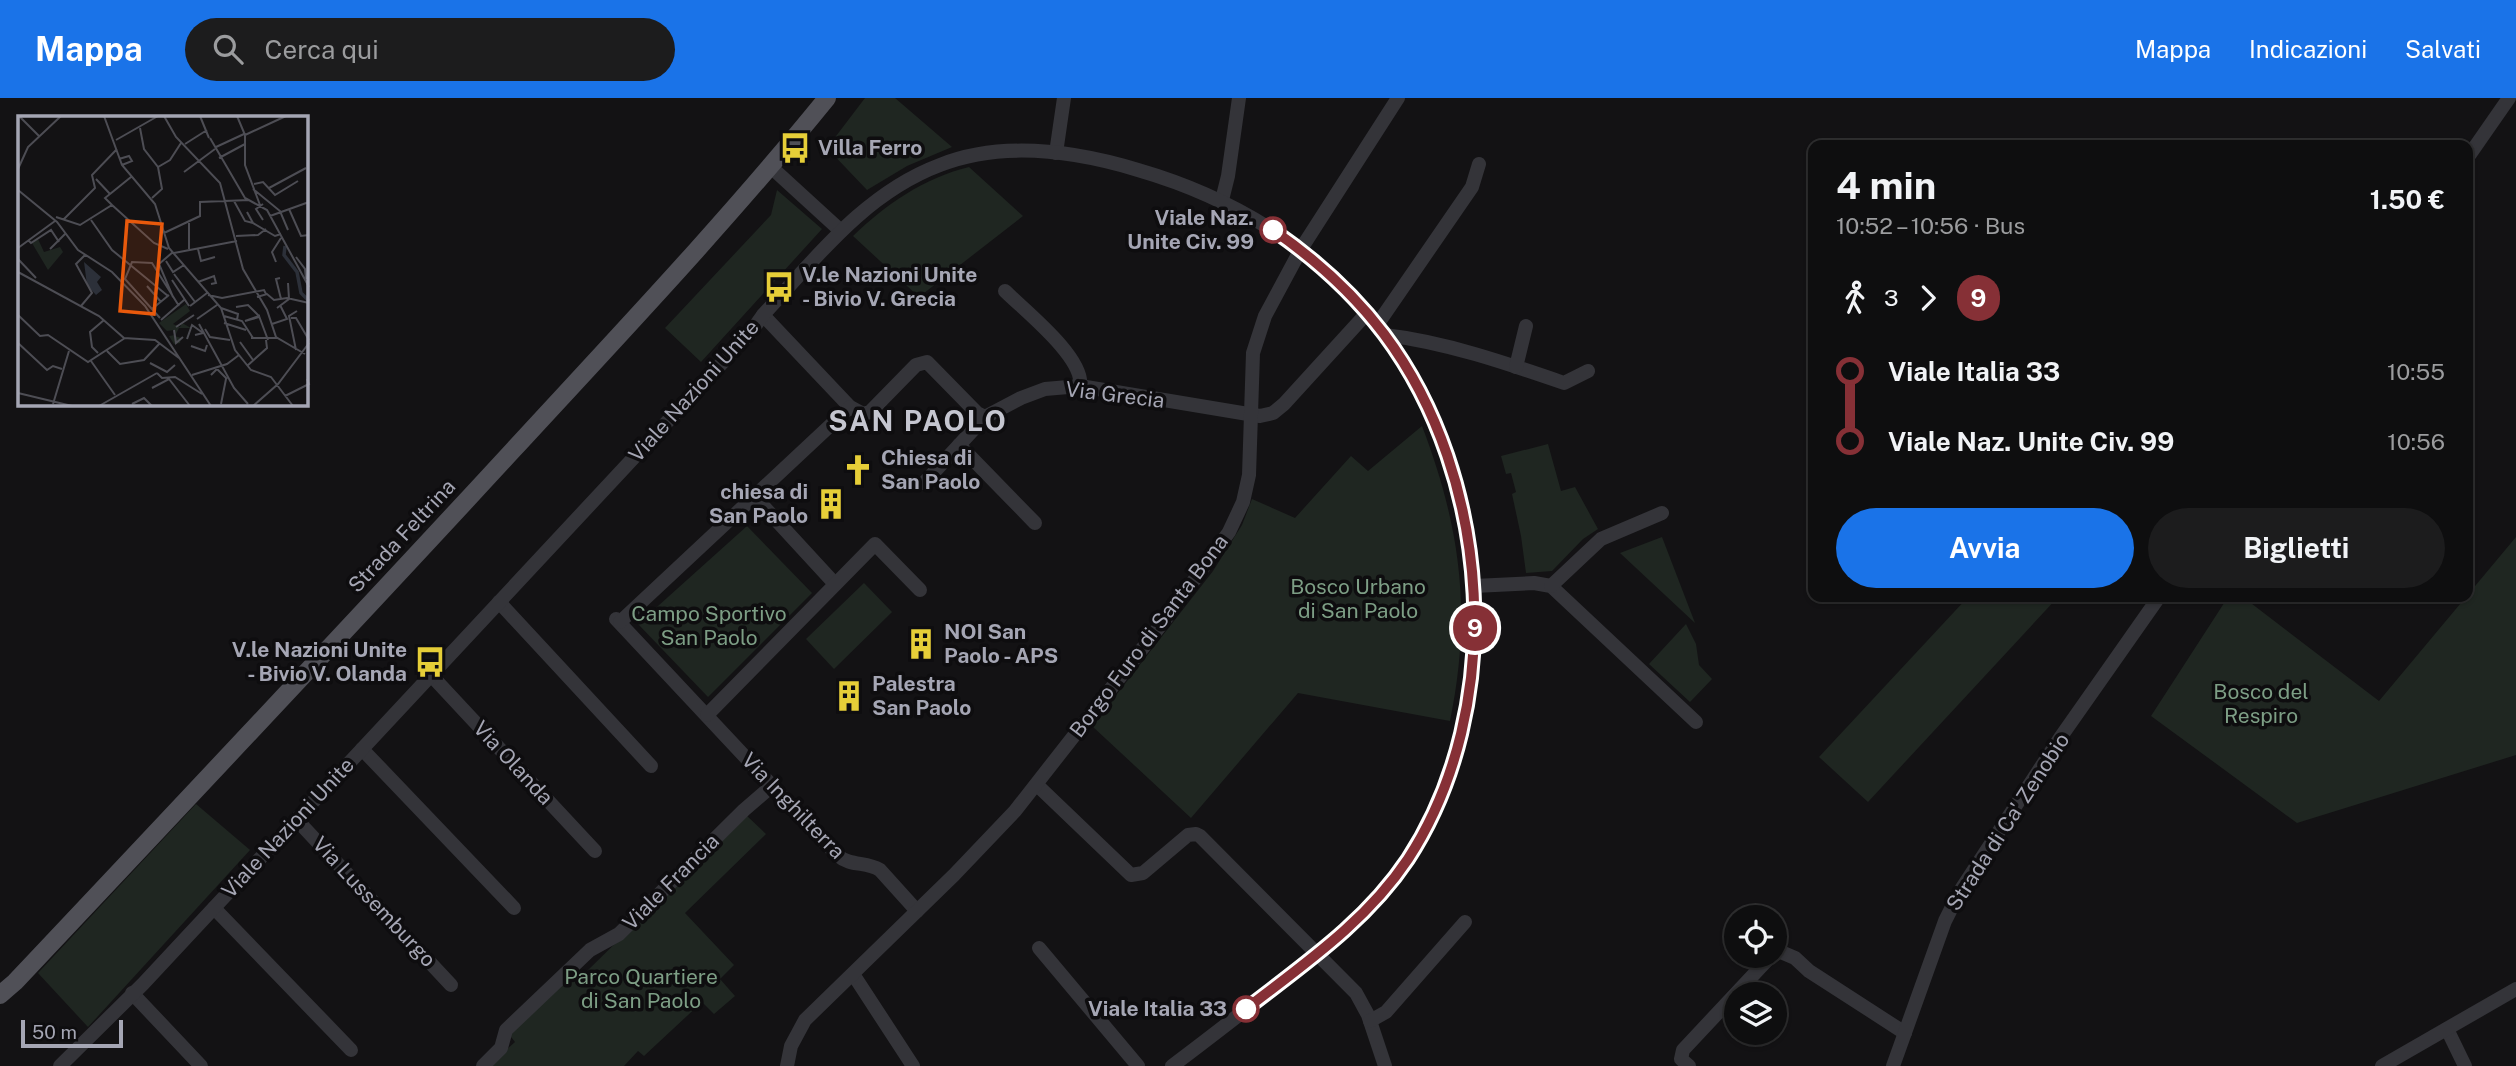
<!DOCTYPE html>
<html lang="it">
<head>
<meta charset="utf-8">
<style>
	:root { --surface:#0e0e0f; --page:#1c1c1d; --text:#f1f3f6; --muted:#9b9c9e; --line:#2e2e2f; --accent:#1a73e8 }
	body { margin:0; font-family:"Public Sans",sans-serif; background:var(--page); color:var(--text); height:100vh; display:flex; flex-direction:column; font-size:26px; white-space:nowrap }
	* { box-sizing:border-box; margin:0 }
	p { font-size:23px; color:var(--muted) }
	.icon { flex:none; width:38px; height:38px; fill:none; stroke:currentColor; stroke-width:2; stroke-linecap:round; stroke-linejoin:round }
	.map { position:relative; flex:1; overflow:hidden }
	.details { position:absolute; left:1808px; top:42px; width:665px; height:462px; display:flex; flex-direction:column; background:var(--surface); border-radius:14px; box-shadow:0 2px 5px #0004,0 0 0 2px var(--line) }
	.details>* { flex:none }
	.badge { padding:0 14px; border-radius:23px; font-size:24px; line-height:46px }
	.controls { position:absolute; left:1724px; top:807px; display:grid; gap:14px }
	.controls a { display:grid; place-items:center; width:63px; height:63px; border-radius:50%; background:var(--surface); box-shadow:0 2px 5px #0004,0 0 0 2px var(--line); font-size:35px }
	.scale { position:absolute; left:21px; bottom:18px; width:102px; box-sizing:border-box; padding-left:7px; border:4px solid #a5a6b4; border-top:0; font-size:19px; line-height:24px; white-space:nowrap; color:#a5a6b4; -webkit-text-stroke:5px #0e0d0f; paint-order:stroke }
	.map>.badge { position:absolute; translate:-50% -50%; box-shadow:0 0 0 4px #fff }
	.legs { display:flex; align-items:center; gap:10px; height:77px; padding:0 28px; font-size:23px }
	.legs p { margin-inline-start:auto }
	.headline { display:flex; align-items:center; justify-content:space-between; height:119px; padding:0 28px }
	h1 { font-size:38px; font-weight:700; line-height:52px }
	.primary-button { display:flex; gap:14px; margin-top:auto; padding:14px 28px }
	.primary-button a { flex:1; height:80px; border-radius:42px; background:var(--accent); color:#fff; font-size:28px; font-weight:700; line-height:80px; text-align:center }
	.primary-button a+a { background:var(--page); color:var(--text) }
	ul { padding:0 28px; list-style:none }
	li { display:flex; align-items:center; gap:24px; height:70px; font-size:26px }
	li i { display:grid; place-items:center; width:10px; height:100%; margin:0 9px; background:currentColor }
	li i::after { content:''; width:18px; height:18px; margin:-9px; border:5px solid; border-radius:50%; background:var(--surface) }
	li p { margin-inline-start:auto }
	li:first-child i { background:linear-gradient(#0000 50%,currentColor 0) }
	li:last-child i { background:linear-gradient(currentColor 50%,#0000 0) }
	header { display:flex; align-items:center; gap:42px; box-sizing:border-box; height:98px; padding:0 35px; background:var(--accent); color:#fff }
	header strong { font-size:33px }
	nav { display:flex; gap:38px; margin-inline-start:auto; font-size:24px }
	.search { width:490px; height:63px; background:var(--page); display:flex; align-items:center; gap:18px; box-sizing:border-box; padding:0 24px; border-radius:38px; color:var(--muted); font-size:26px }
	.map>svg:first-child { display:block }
	.green { fill:#1f2621 }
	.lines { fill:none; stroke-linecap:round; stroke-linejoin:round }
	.minor { stroke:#343439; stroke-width:14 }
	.major { stroke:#505057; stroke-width:18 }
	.line-1-casing { stroke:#fff; stroke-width:16 }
	.line-1 { stroke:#863036; stroke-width:10 }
	.stop-1-dot { fill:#fff; stroke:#863036; stroke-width:3.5 }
	.labels { text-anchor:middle; stroke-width:7; stroke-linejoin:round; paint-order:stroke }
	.poi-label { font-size:21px; font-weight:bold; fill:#a5a6b4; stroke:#0e0d0f; text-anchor:start }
	.stop-label { font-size:21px; font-weight:bold; fill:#a5a6b4; stroke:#0e0d0f; text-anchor:end }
	.street-label { font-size:21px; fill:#a5a6b4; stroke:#0e0d0f }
	.park-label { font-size:21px; fill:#7d9e85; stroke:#0e0d0f }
	.district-label { font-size:28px; font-weight:bold; letter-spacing:2px; fill:#c5c6d0; stroke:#0e0d0f }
	.inset-river { fill:none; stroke:#2c3039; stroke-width:3.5 }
	.inset-road { fill:none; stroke:#4d4d54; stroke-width:2 }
	.view { fill:#e8590c; fill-opacity:0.15; stroke:#e8590c; stroke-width:3.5 }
	.inset-edge { fill:none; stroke:#a5a6b4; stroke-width:3.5 }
</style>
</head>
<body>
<header>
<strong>Mappa</strong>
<div class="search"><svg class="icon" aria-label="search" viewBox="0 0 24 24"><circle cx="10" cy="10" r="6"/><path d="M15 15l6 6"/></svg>Cerca qui</div>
<nav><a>Mappa</a><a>Indicazioni</a><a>Salvati</a></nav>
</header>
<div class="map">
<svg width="2516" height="968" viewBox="0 0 2516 968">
	<rect width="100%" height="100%" fill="#131214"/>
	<g class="green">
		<polygon points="865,0 895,0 952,49 907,68 867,92 827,50"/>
		<path d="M969,69L1023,118L919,199L853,138C886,106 924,80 969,69Z"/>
		<polygon points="777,92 822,131 701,264 665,230 771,117"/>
		<path d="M1422,328C1461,430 1472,516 1450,623L1298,595L1191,720L1092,628L1213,473L1242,427L1252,401L1295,420L1351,358L1368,373Z"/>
		<polygon points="1548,346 1561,393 1575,389 1598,431 1583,441 1552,473 1526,475 1521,438 1512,396 1516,394 1511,375 1506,376 1501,358"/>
		<polygon points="747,428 812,495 708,599 638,526"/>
		<polygon points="1662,439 1695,525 1620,455"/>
		<polygon points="2516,439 2516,657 2297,725 2151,618 2228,499 2243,499 2379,603"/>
		<polygon points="864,485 892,514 834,571 806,541"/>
		<polygon points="1968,499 2058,499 1868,704 1819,659"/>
		<polygon points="1686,526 1696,546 1699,567 1712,581 1690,604 1649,566"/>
		<polygon points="196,706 250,752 88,929 38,875"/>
		<polygon points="746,717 766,736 685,815 734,867 720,881 735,898 714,916 702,904 644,958 638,953 624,968 488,968 515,944 508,935 577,870 584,876"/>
	</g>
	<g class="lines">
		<g class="minor">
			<polyline points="1056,55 1064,0"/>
			<polyline points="2468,59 2509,0"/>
			<polyline points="771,69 841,133"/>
			<polyline points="1222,102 1228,78 1239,0"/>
			<path d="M1005,193C1024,212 1085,260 1080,288"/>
			<polyline points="763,217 850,309 863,316 870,314 916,267 927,264 977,315 985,319 1021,300 1045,291 1080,288 1260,318 1273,315 1284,306 1367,215"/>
			<polyline points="1377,227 1472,89 1479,66"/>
			<path d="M1385,237C1445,244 1506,265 1564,285L1588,273"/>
			<polyline points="1516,269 1526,228"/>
			<polyline points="959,347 1035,425"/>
			<polyline points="924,385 985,319"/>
			<polyline points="754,398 835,486"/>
			<polyline points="1474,488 1534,485 1551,488 1696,624"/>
			<polyline points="1551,488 1601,441 1662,415"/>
			<polyline points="499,504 651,668"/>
			<path d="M616,521L837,757C851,769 866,763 880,772L917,813"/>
			<polyline points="620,524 850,309"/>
			<polyline points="431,577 595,753"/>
			<polyline points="707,617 875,446 920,492"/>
			<polyline points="362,651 514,810"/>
			<polyline points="1037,687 1131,777 1143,775 1188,737 1196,736 1200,738 1356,895 1368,917 1385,968"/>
			<polyline points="296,721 451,887"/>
			<polyline points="214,810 351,952"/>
			<polyline points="1039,850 1138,968"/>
			<polyline points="1774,856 1781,854 1795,860 1809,873 1905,935"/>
			<polyline points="853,876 913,968"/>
			<polyline points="132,895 201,968"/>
			<polyline points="1370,923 1386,914 1465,824"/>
			<polyline points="2447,931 2465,968"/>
			<path d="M60,968L143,886L750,235L763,217C816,160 865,95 940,67C1003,42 1075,53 1138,72C1235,100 1321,153 1383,234C1492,378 1508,608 1408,761C1373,813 1324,851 1275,889C1241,915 1207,942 1172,968"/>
			<polyline points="483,968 501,950 506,932 590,852 619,836 744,712 773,687"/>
			<polyline points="787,968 791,948 805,922 954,777 1015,713 1171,514 1229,434 1243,404 1249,377 1253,255 1265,218 1301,151 1398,0"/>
			<polyline points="1689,968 1681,961 1683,952 1771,858"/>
			<polyline points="1893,968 1945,823 1960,793 2060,640 2159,499"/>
			<polyline points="2382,968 2516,891"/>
		</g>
		<path class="major" d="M0,897L15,884C182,707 349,530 514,351C620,236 728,122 827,0"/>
	</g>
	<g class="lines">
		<defs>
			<path id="line-1" d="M1246,911C1304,866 1366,824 1408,761C1507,609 1492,380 1384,236C1353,195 1315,161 1273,132"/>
		</defs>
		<use href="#line-1" class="line-1-casing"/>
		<use href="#line-1" class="line-1"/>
	</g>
	<defs>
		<symbol id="bus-bare" viewBox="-9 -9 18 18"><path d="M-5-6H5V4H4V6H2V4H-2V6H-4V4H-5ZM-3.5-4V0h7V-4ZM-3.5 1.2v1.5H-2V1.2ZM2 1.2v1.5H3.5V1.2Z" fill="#e6ce38" stroke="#0e0d0f" stroke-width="2.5" paint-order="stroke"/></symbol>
		<symbol id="church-bare" viewBox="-9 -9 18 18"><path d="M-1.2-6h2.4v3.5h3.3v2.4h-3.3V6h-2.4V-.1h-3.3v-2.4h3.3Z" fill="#e6ce38" stroke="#0e0d0f" stroke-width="2.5" paint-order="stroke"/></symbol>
		<symbol id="building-bare" viewBox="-9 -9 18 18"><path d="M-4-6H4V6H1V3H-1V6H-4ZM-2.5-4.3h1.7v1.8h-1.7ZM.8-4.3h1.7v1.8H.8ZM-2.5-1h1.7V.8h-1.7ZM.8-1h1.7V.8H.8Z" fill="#e6ce38" stroke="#0e0d0f" stroke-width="2.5" paint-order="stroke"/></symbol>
	</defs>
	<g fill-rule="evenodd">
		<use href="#bus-bare" x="773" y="28" width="44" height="44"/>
		<use href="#bus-bare" x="757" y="167" width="44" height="44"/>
		<use href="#church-bare" x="836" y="350" width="44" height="44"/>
		<use href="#building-bare" x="809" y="384" width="44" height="44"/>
		<use href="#building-bare" x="899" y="524" width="44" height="44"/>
		<use href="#bus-bare" x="408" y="542" width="44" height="44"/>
		<use href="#building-bare" x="827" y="576" width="44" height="44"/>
	</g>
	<g class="stop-1-dot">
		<circle cx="1273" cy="132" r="12"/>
		<circle cx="1246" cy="911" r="12"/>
	</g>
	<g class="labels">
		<g class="poi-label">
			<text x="818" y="57">Villa Ferro</text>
			<text x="802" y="184">V.le Nazioni Unite<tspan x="802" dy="24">- Bivio V. Grecia</tspan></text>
			<text x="881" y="367">Chiesa di<tspan x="881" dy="24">San Paolo</tspan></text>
			<text x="808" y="401" text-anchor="end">chiesa di<tspan x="808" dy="24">San Paolo</tspan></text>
			<text x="944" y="541">NOI San<tspan x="944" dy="24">Paolo - APS</tspan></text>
			<text x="407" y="559" text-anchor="end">V.le Nazioni Unite<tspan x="407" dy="24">- Bivio V. Olanda</tspan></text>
			<text x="872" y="593">Palestra<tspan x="872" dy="24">San Paolo</tspan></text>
		</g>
		<g class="stop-label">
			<text x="1254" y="127">Viale Naz.<tspan x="1254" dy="24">Unite Civ. 99</tspan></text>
			<text x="1227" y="918">Viale Italia 33</text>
		</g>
		<g class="street-label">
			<text transform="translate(694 293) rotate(-48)" y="7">Viale Nazioni Unite</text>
			<text transform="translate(1115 297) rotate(7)" y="7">Via Grecia</text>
			<text transform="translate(402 438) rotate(-47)" y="7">Strada Feltrina</text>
			<text transform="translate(1149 538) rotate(-53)" y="7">Borgo Furo di Santa Bona</text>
			<text transform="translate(513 665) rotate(47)" y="7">Via Olanda</text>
			<text transform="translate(793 708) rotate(46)" y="7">Via Inghilterra</text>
			<text transform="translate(2008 724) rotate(-57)" y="7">Strada di Ca' Zenobio</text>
			<text transform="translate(288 730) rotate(-47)" y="7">Viale Nazioni Unite</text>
			<text transform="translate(671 784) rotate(-45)" y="7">Viale Francia</text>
			<text transform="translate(374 804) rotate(47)" y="7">Via Lussemburgo</text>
		</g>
		<g class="park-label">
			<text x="1358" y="496">Bosco Urbano<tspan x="1358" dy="24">di San Paolo</tspan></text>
			<text x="709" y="523">Campo Sportivo<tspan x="709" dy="24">San Paolo</tspan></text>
			<text x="2261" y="601">Bosco del<tspan x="2261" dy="24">Respiro</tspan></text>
			<text x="641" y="886">Parco Quartiere<tspan x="641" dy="24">di San Paolo</tspan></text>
		</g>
		<g class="district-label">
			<text x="918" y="333">SAN PAOLO</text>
		</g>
	</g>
	<g transform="translate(18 18)">
		<rect width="290" height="290" fill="#131214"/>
		<path d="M20,123L26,136L42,131L45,136L30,154L14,127ZM168,188L172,195L155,208L162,211L164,207L173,212H161L157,220L163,222L162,227L156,228L151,220L157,219L156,214L149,215L141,207Z" fill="#1f2621"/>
		<path d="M66,146L83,161L79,166L84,174L78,179L69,169Z" fill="#2c3039"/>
		<path class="inset-river" d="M267,130L266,139L279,156L283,177L291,185"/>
		<path class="inset-road" d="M1,0L21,20M86,0L104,49L137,88L151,132L203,192L217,234L233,254L253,261L275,290M146,0L158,21L202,67L225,153L249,194L258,221L287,238M182,0L191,22M219,0L227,19V49L242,89M122,12L126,33L140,51L152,44L163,27M227,19L268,0M192,22L227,82L249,94L291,171M98,24L140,0M167,28L189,14M198,31L226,18M201,42L227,28M101,43L111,40L114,45L104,49M0,53L10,31L43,0M166,56L197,33M78,63L92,78L87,82L94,89M236,68L245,66L257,79L280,65M251,72L288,52M235,73L262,95L270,114M0,74L39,106L60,134L94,156L127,190L193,290M92,78L113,61M134,82L144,73L140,51M216,85L227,105L235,107M271,93L283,120L291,119M229,96L235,107L257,120L263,118M252,100L291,86M38,101L62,109L94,89L136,127L150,133M45,104L77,72L74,59L99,33M73,104L94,134L150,180M245,104L238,93L245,88M171,107V133M146,117L182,100V86L231,84M218,120L240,119L248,113M10,124L13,127L33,114L41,126M0,132L37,105M32,133L47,118M180,133L183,145L197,141M156,137L219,125M278,141L287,153L288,163M0,143L18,162M148,145L155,156L166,149M258,146L254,136L263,122M0,156L81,200L106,222L137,224L161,242M156,158L177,186M262,162L258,163L263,183M154,164L171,190M180,166L196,160L198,167L193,168M129,170L143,186M190,179L204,182L246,174L248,178M155,181L141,148L155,136M239,181L249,178L256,184L269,182L291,187M63,190L74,177L58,148L67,139M172,190L189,177M218,191L230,189L241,200L250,224M203,192L220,198L219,204M259,192L271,183L270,167M134,193L151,179M0,199L22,220L30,219L70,246L107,222M206,200L224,205L235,222M241,200V201L227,205ZM142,202L107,163L114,146L134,147L161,190M273,202H278L291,224M179,203L199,189M143,204L166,184M206,207L228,214M181,208L216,272L230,288M254,208L269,203L262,189M158,211L176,199M187,213L192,221L212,224M156,214L158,227L165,221M233,222H258M169,223L174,209L185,217L177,219M222,226L235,244M0,227L29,254L35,250L44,253M173,230L187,235L189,229M278,234L271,200L279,195M89,235L102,248L126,244L142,227M80,237L74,231L72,216L86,204M73,245L97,279M132,247L149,256L157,249M229,250L249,232L248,224M139,257L144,262L157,261L184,278M174,259L209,248L221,239M193,259L199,253L209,263M134,272L151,263L172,290M0,277L54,290M267,280L291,268L289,263M35,288L51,235M114,288L126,282L134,290M203,288L208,263M81,290L139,257M235,290L260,268L291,227"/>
		<path class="view" d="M109,105L144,108L136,198L102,195Z"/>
		<rect width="290" height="290" class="inset-edge"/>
	</g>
</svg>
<div class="controls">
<a><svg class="icon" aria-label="locate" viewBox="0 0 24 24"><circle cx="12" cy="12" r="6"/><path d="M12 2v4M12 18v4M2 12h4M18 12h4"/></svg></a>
<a><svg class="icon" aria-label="layers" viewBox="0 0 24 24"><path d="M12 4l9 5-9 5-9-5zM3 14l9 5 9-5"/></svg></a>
</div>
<div class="scale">50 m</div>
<b class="badge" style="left:1475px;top:530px;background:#863036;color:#fff">9</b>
<section class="details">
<div class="headline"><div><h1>4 min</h1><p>10:52 – 10:56 · Bus</p></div><b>1.50 €</b></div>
<div class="legs"><svg class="icon" aria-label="walk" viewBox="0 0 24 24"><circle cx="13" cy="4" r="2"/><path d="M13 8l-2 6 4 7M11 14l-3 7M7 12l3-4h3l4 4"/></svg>3<svg class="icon" aria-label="forward" viewBox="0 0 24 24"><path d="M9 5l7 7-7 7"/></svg><b class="badge" style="background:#863036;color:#fff">9</b></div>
<ul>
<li><i style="color:#863036"></i><b>Viale Italia 33</b><p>10:55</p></li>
<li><i style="color:#863036"></i><b>Viale Naz. Unite Civ. 99</b><p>10:56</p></li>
</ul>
<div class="primary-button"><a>Avvia</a><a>Biglietti</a></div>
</section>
</div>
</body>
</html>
